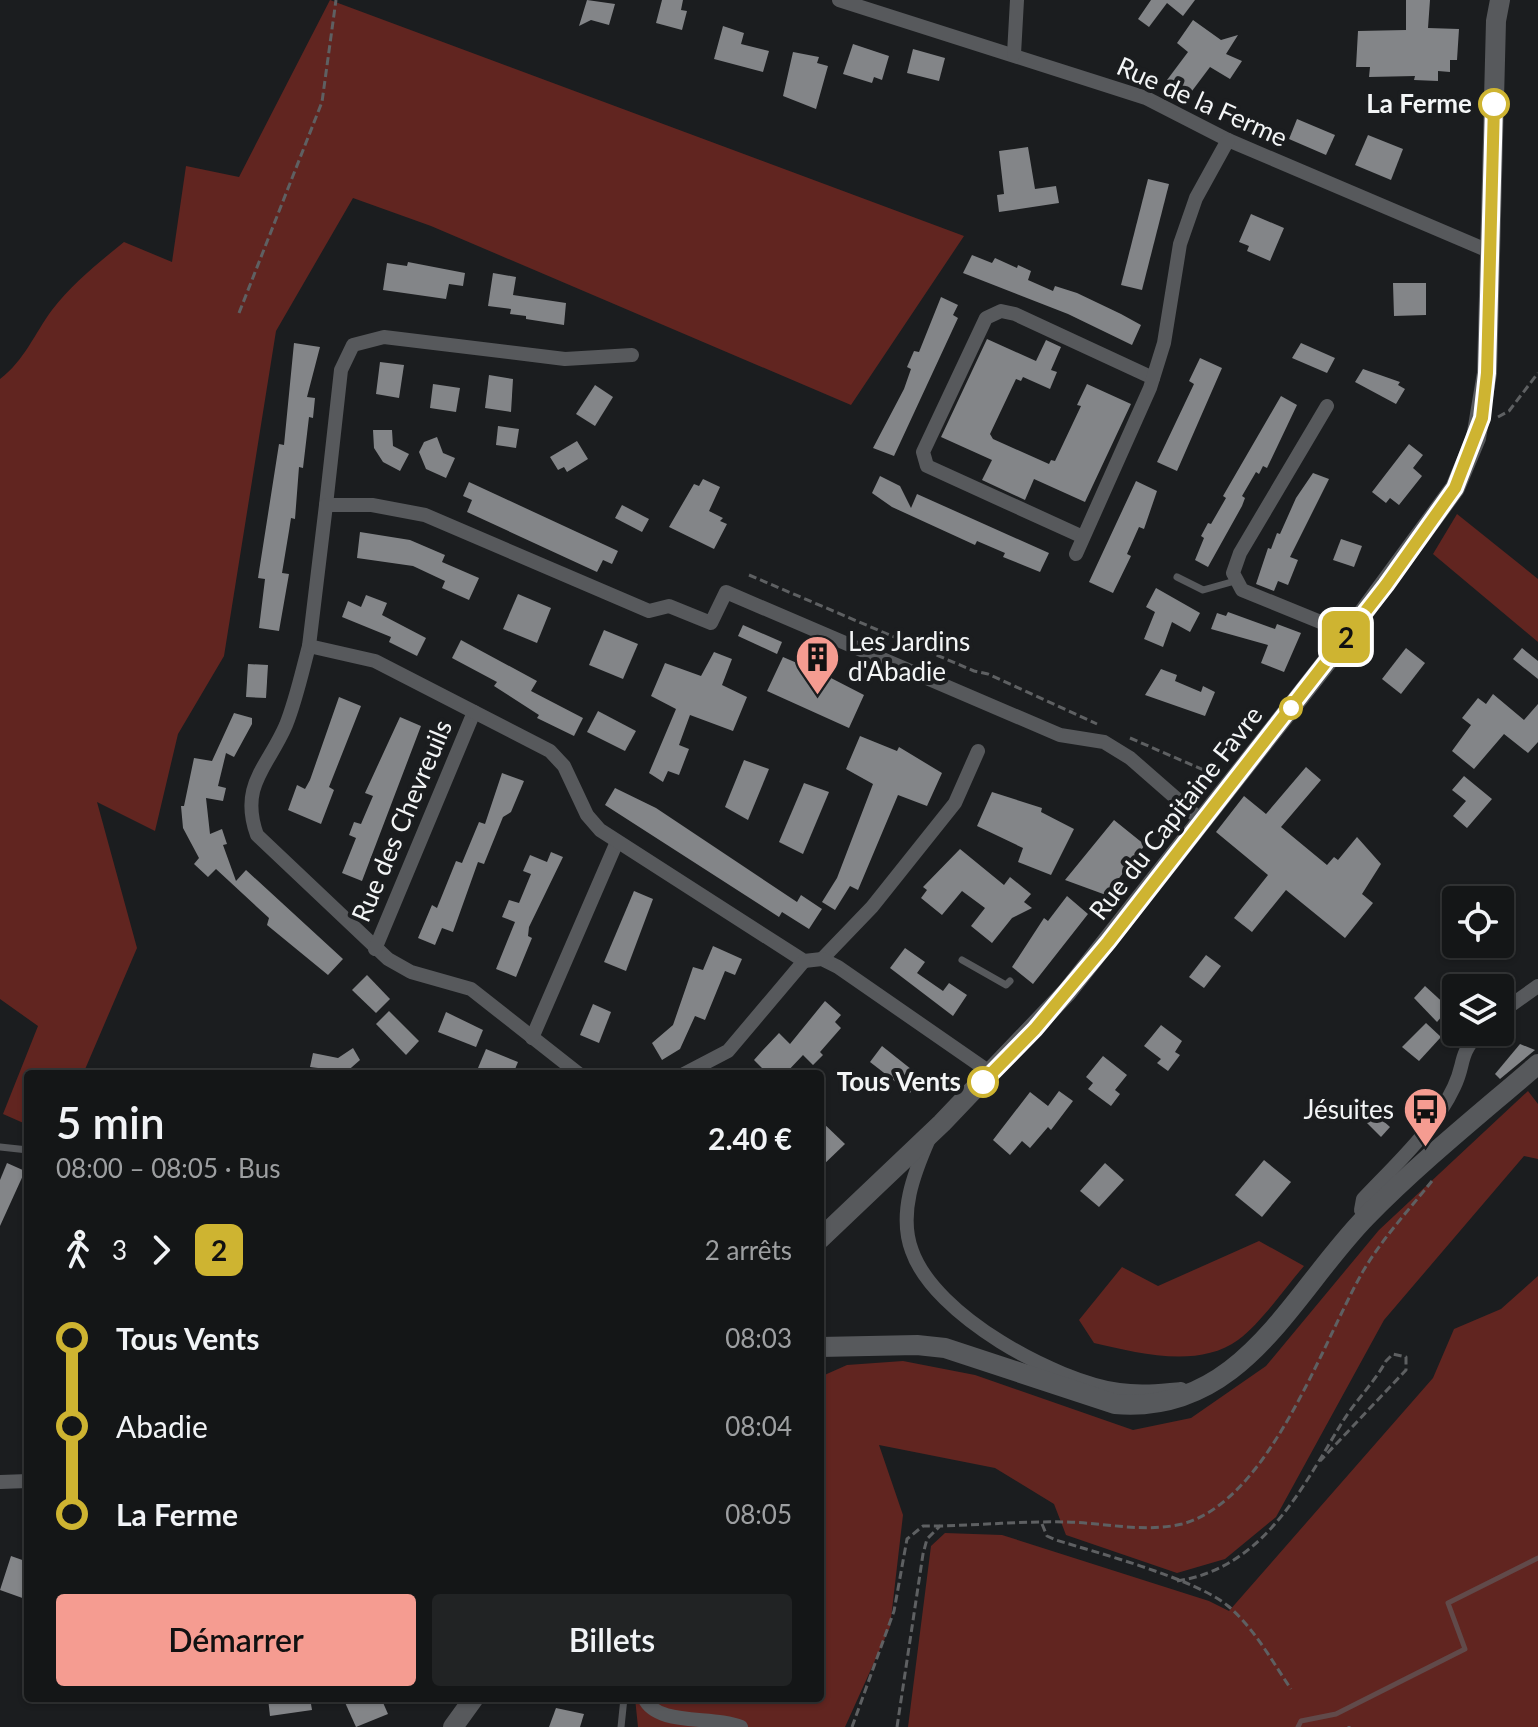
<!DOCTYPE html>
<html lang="fr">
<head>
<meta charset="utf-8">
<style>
	:root { --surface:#141617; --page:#212324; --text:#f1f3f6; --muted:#9d9fa1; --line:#333536; --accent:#f59c91 }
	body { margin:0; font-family:Lato,sans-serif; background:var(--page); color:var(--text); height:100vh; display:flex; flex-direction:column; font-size:30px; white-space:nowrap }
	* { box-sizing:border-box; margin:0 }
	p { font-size:26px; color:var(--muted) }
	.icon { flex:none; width:44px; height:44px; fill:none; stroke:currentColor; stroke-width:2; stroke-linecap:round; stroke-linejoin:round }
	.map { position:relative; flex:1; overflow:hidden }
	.panel { position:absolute; left:24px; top:1070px; width:800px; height:632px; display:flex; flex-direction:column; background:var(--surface); border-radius:8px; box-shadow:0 2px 6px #0004,0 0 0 2px var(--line) }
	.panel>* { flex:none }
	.badge { padding:0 16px; border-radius:12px; font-size:28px; line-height:52px }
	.tools { position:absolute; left:1442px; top:886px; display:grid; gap:16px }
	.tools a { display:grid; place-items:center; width:72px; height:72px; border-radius:8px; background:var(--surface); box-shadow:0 2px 6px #0004,0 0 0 2px var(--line); font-size:40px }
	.map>.badge { position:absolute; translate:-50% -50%; box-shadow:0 0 0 4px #fff }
	.legs { display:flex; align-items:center; gap:12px; height:88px; padding:0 32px; font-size:26px }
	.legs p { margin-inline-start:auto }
	.headline { display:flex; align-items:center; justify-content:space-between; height:136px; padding:0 32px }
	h1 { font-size:44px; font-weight:600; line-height:60px }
	.primary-button { display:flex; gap:16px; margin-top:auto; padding:16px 32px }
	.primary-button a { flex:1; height:92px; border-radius:8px; background:var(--accent); color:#111; font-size:32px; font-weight:600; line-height:92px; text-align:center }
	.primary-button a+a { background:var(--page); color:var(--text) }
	ul { padding:0 32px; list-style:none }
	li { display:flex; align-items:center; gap:28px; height:88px; font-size:30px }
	li i { display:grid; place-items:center; width:12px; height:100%; margin:0 10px; background:currentColor }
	li i::after { content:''; width:20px; height:20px; margin:-10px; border:6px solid; border-radius:50%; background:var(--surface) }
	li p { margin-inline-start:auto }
	li:first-child i { background:linear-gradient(#0000 50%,currentColor 0) }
	li:last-child i { background:linear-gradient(currentColor 50%,#0000 0) }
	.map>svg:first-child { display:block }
	.green { fill:#612520 }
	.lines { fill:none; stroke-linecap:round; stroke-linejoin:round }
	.stream { stroke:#614a4a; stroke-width:5 }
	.building { fill:#838588 }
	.path { stroke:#5e6062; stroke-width:3; stroke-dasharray:8 4; stroke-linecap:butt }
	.lane { stroke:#57595c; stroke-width:7 }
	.street { stroke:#57595c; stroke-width:14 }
	.secondary { stroke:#57595c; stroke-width:20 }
	.line-1-casing { stroke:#fff; stroke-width:18 }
	.line-1 { stroke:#ceb431; stroke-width:12 }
	.stop-1-dot { fill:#fff; stroke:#ceb431; stroke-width:4 }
	.labels { text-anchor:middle; stroke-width:8; stroke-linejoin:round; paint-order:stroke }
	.street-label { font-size:26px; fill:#f3f5f6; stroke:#1b1d1f }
	.stop-label { font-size:26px; font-weight:bold; fill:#f3f5f6; stroke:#1b1d1f; text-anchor:end }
	.poi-label { font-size:26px; fill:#f3f5f6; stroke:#1b1d1f; text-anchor:start }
</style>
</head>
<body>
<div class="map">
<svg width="1538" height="1727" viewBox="0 0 1538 1727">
	<rect width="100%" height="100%" fill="#1b1d1f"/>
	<g class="green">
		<path d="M330,0L964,236L851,405L431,226L353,198L276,331L224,656L178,734L155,831L97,802L137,948L83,1074H28V1125L3,1114L38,1026L0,999V379C24,361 35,333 52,310C72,284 98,263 124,242L172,262L186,166L239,177Z"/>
		<polygon points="1457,514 1538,579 1538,642 1433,554"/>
		<polygon points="1528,1091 1538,1104 1538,1159 1524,1156 1384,1320 1276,1517 1225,1559 1177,1573 1066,1535 1054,1504 995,1468 879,1445 903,1515 890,1627 845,1727 638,1727 635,1698 820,1698 820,1377 847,1365 903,1361 975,1375 1133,1430 1191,1418 1266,1366 1379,1230"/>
		<path d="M1259,1241L1304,1266C1285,1288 1261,1323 1238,1340C1198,1369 1138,1353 1094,1343L1079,1320L1122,1267L1158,1286Z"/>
		<polygon points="1538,1276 1538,1727 908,1727 931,1546 945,1533 1002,1535 1209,1601 1229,1611 1433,1378 1454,1329 1501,1309"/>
	</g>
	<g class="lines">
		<polyline class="stream" points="1298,1727 1301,1721 1336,1714 1465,1649 1448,1603 1538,1558"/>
	</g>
	<g class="building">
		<polygon points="587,0 615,4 609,25 591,20 579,26"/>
		<polygon points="662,0 683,0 681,10 687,11 682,30 656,23"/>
		<polygon points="1151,0 1195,0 1183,16 1167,3 1149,27 1138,19"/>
		<polygon points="1406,0 1430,0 1428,28 1459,29 1457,60 1450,60 1450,72 1438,71 1438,81 1414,80 1415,76 1369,77 1370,67 1356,67 1358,31 1406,30"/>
		<polygon points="1193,20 1221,40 1238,35 1226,54 1242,61 1230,79 1210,67 1189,95 1167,80 1188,52 1177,43"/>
		<polygon points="723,26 744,33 741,44 769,51 763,72 714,59"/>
		<polygon points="853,44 889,56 882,80 874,77 872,83 843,74"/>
		<polygon points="913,49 945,58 939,81 907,73"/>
		<polygon points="793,52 819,57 817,63 828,66 816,109 783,96"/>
		<polygon points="1297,119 1335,135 1326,155 1289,139"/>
		<polygon points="1368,135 1403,149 1391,180 1355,165"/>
		<polygon points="1028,147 1035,189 1056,186 1059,203 999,212 997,195 1004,194 999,151"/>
		<polygon points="1148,179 1169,184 1142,290 1121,285"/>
		<polygon points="1251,214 1284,228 1270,261 1247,251 1249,246 1239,242"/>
		<polygon points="972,255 992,263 995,258 1017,268 1018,265 1031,271 1028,280 1053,291 1055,286 1077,293 1121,314 1141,325 1132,345 1068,314 963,273"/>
		<polygon points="408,262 465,273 463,286 449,284 446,299 383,290 387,263 407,266"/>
		<polygon points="493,273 516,277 513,295 566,303 564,325 526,319 526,316 510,314 511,309 488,306"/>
		<polygon points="1393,283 1426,283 1426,315 1394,316"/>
		<polygon points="941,297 958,305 953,315 958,318 894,456 873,448 904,389 911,369 907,367 914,351 919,352"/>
		<polygon points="987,339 1036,361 1046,340 1061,347 1051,370 1057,372 1050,389 1023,377 1021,381 1016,379 990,434 993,439 1049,464 1051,460 1055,461 1081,406 1077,405 1087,384 1131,404 1085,502 1034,479 1025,500 1012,494 982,480 992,460 941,437"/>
		<polygon points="294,343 320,347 307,397 315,398 313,418 309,417 303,468 299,467 295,519 291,518 289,531 282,573 289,574 279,631 259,628 265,579 258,578 279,444 284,445"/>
		<polygon points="1301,343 1335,358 1327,373 1292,358"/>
		<polygon points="1200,358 1222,368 1177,471 1157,462 1194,384 1189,381"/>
		<polygon points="380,362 404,365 399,398 376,394"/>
		<polygon points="1363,369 1400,382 1398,385 1405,389 1396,404 1355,382"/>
		<polygon points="489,375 513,379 511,412 485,408"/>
		<polygon points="433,384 460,388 456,412 430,408"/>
		<polygon points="595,385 613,397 595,426 576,414"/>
		<polygon points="1281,396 1297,405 1267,468 1263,466 1259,474 1256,472 1242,496 1245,498 1242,506 1208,567 1195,560 1204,538 1201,536 1208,523 1211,524 1226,498 1223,496"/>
		<polygon points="498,426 519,429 516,448 496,445"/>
		<polygon points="373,430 392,430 393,446 409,454 400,471 383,462 374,448"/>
		<polygon points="437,437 443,453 455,458 446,478 426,469 419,452 424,442"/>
		<polygon points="577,441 588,459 567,472 564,467 558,470 550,457"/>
		<polygon points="1409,444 1423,455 1413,468 1422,476 1399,505 1390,498 1386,503 1372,492"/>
		<polygon points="1313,473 1329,479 1290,557 1298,560 1288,585 1278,581 1274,591 1256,584 1268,548 1271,549 1277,533 1280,534 1296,498"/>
		<polygon points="880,476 900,486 911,508 917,494 1049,553 1040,572 1003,557 1005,553 977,541 975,545 892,507 872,493"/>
		<polygon points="703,479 720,487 709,511 723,518 720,521 727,524 714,549 669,527 694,484 699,486"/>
		<polygon points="1136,481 1157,491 1144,529 1139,527 1127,554 1131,556 1113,593 1089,582"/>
		<polygon points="469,482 618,551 612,564 603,560 597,572 467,512 472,500 463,496"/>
		<polygon points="622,505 649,519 642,532 615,518"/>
		<polygon points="360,532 410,540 445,555 442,562 479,578 469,600 442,588 445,581 413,566 357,558"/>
		<polygon points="1341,539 1362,546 1354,567 1333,560"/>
		<polygon points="1156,588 1200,613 1190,632 1172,622 1163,647 1144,639 1155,612 1146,607"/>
		<polygon points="518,594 551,608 537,643 503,629"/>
		<polygon points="366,595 387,603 382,615 426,638 417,656 389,642 391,637 342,617 348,601 361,607"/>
		<polygon points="1228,612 1275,629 1277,624 1301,633 1284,672 1261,663 1268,645 1211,629 1217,613 1226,616"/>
		<polygon points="743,625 782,642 777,654 738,636"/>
		<polygon points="604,630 638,644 623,679 589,665"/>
		<polygon points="461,640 537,681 531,691 583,718 574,736 537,718 539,715 494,686 497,682 452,658"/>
		<polygon points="1406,648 1425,663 1401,694 1382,679"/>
		<polygon points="1522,648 1538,661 1538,679 1513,659"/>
		<polygon points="714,652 732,659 722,685 747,697 733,731 690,715 679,745 689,749 679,775 668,771 663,782 649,773 676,709 651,696 665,663 701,676"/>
		<polygon points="783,657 818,672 820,669 832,674 831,678 864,695 849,728 767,691"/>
		<polygon points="248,664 268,665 266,698 246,697"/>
		<polygon points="1161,669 1177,675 1175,681 1201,692 1203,686 1215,692 1205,716 1145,695"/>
		<polygon points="1493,694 1524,720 1538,704 1538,742 1528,753 1504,734 1474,769 1452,751 1471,725 1462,718 1478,698 1486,704"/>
		<polygon points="339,697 361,706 329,787 334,790 321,824 288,810 297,785 305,789 310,780"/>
		<polygon points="598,711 636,731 625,751 587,732"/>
		<polygon points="234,713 252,718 252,724 234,757 226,753 218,786 226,788 223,801 206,798 210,834 222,829 227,844 223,845 236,881 246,870 343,959 328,975 267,925 269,918 216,869 208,877 194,864 199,858 183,828 181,806 184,806 194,758 212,761"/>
		<polygon points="400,717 421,726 362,881 342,873 356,838 349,835 354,822 361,824 373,796 365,793"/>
		<polygon points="860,736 897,751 899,747 942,773 927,806 898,795 858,890 850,886 835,910 822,902 837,878 873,784 846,769"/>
		<polygon points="744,760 769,769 748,820 725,807"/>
		<polygon points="1306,767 1321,780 1281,827 1327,865 1334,857 1338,860 1357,837 1381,864 1362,894 1373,903 1345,938 1286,890 1252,932 1234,918 1268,875 1216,832 1244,796 1266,814"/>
		<polygon points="502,773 524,781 511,812 503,817 484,864 478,862 453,932 442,928 435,945 418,938 432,905 437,908 456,861 462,863 479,822 485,824"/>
		<polygon points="1464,776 1492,799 1467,828 1453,816 1466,801 1452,790"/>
		<polygon points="804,783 829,792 803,854 779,842"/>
		<polygon points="615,788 656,808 797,902 801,895 822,909 809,929 782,912 779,917 605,805"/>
		<polygon points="992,792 1042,808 1041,812 1074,829 1051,875 1018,862 1023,848 977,826"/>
		<polygon points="1114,820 1145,845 1109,891 1106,895 1065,880"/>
		<polygon points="960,849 1004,885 1010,877 1031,894 1024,902 1032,908 1012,918 992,943 971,926 985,908 962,891 942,915 921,898 927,890 923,887"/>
		<polygon points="551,852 563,857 529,927 528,936 532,938 516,977 496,969 515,922 502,917 509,900 519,903 531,874 523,871 530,855 547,862"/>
		<polygon points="634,891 653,899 626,971 604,962"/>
		<polygon points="1067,896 1088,914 1033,984 1012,967 1044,918 1048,921"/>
		<polygon points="713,946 742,959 735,975 725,971 705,1020 695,1016 680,1049 662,1060 652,1043 673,1025 693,967 703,970"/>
		<polygon points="905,948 925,962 917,973 943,991 949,983 967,995 953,1016 890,968"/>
		<polygon points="1206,955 1221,966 1204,988 1189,977"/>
		<polygon points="367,975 390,999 376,1013 352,990"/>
		<polygon points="1425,986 1449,1008 1437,1022 1414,998"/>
		<polygon points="825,1001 841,1015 835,1022 841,1028 820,1052 823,1055 813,1065 803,1055 785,1074 768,1074 754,1060 762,1051 779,1033 790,1044"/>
		<polygon points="593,1004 611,1012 599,1043 580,1035"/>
		<polygon points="389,1011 419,1041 406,1055 376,1024"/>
		<polygon points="446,1012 483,1030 476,1047 438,1032"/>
		<polygon points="1426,1023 1441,1037 1419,1061 1402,1047"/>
		<polygon points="1161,1025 1182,1041 1175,1052 1180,1055 1168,1071 1157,1063 1161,1059 1144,1046"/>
		<polygon points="1520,1044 1535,1050 1500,1079 1495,1074"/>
		<polygon points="882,1046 921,1077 910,1093 870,1062"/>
		<polygon points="353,1048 360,1060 344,1074 325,1074 326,1069 310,1067 313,1053 338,1058"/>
		<polygon points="486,1049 518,1062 513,1074 494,1074 478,1068"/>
		<polygon points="1103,1056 1127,1075 1115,1090 1120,1094 1111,1106 1088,1089 1093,1083 1086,1077"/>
		<polygon points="1059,1091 1073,1101 1051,1130 1048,1127 1030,1148 1022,1141 1010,1155 993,1140 1030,1092 1048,1106"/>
		<polygon points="1356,1097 1390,1127 1381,1137 1349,1105"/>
		<polygon points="820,1120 845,1144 820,1168"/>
		<polygon points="1264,1160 1291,1182 1262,1217 1235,1195"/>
		<polygon points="7,1163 25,1171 0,1226 0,1180"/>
		<polygon points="1105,1163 1124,1180 1099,1207 1080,1191"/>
		<polygon points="11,1556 28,1562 24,1582 28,1584 28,1600 0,1590"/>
		<polygon points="268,1698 310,1698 312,1710 270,1716"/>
		<polygon points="343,1698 381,1698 388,1714 356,1727"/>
		<polygon points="556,1708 584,1714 580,1727 549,1727"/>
	</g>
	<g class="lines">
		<g class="path">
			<polyline points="239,313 322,102 336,0"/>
			<polyline points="1498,417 1509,411 1538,373"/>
			<polyline points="749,575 974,671 988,674 1097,724"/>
			<polyline points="1130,738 1215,775"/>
			<path d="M1042,1524L1047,1536L1056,1540C1098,1553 1196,1579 1228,1606C1254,1628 1272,1661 1291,1689"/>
			<path d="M1177,1581C1264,1568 1302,1488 1343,1421C1356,1400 1374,1383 1386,1361L1393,1354L1406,1357V1370L1320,1461"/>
			<polyline points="1349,1726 1349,1727"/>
			<polyline points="852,1727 894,1611 907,1539 923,1526 940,1526"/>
			<path d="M897,1727L923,1554L927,1539L940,1526C982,1525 1025,1521 1067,1522C1106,1523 1144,1533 1182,1524C1269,1501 1321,1346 1362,1273C1381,1240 1408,1211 1432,1181"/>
		</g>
		<g class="lane">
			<polyline points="1177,577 1203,590 1235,581"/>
			<polyline points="962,960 1006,985 1010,981"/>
			<polyline points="0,1147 28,1150"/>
			<polyline points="621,1727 624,1698"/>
		</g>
		<g class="street">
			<polyline points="839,0 1146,98 1228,140 1491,252"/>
			<polyline points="1014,54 1017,0"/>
			<polyline points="1327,406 1240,553 1233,573 1242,590 1323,623 1346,637"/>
			<polyline points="326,505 341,370 353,345 384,337 565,359 632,355"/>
			<polyline points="1083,537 927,466 923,452 986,318 1001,311 1015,314 1153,378"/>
			<polyline points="1076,554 1150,388 1164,343 1180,244 1196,198 1228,140"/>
			<path d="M309,646C302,672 296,700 286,725C268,767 239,785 257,835L388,959L411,972L471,989L579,1074"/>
			<polyline points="375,949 474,712"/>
			<polyline points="822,959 872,907 955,803 978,751"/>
			<polyline points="1500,1013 1538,986"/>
			<polyline points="532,1038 616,844"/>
			<polyline points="991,1073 838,967 822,959 804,961 600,830 587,815 564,766 550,751 375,661 309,646 326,505 372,505 425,515 649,611 669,606 711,623 726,592 1060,735 1104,742 1130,758 1202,821"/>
			<polyline points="684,1074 728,1051 804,961"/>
			<path d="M929,1139C914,1173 898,1214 912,1251C935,1316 1055,1381 1119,1390C1140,1393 1160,1391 1181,1389"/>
			<path d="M1366,1217L1361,1210L1363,1199C1395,1165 1434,1130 1454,1087C1466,1062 1457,1058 1479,1032"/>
			<polyline points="0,1482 28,1481"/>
			<path d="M644,1698C657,1727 713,1715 741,1727"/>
		</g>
		<g class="secondary">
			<polyline points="820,1239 942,1123 1067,992 1337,649 1455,488 1476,438 1487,373 1496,21 1500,0"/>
			<path d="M820,1347L917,1345L945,1348L1115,1404C1242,1415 1291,1294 1366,1217C1420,1162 1480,1114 1538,1064"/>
			<polyline points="453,1727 474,1698"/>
		</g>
	</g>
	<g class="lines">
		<defs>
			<polyline id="line-1" points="983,1082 1035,1029 1108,942 1386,585 1455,488 1482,418 1487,373 1494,104"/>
		</defs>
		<use href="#line-1" class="line-1-casing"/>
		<use href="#line-1" class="line-1"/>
	</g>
	<defs>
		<symbol id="building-pin" viewBox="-11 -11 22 30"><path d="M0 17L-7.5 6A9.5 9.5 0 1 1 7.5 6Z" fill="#f59c91" stroke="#1b1d1f"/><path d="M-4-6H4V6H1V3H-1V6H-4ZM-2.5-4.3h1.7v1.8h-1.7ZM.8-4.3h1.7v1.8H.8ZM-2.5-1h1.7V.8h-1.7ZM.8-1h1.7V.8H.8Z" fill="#111"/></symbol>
		<symbol id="bus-pin" viewBox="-11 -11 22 30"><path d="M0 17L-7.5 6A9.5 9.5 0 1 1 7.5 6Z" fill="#f59c91" stroke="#1b1d1f"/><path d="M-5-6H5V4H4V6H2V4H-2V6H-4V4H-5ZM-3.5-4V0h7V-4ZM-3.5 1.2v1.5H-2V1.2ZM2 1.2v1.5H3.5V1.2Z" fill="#111"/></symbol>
	</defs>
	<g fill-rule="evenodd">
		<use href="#building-pin" x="792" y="632" width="51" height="69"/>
		<use href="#bus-pin" x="1400" y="1084" width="51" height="69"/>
	</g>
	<g class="stop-1-dot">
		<circle cx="1494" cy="104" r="14"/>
		<circle cx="1291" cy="708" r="10"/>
		<circle cx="983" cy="1082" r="14"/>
	</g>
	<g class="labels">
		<g class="street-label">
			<text transform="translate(1202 102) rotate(24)" y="9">Rue de la Ferme</text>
			<text transform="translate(1176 813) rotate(-52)" y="9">Rue du Capitaine Favre</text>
			<text transform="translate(402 821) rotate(-67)" y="9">Rue des Chevreuils</text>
		</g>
		<g class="stop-label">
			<text x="1472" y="113">La Ferme</text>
			<text x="961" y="1091">Tous Vents</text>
		</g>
		<g class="poi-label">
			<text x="848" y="651">Les Jardins<tspan x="848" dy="30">d'Abadie</tspan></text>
			<text x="1394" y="1119" text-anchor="end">Jésuites</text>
		</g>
	</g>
</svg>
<div class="tools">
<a><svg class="icon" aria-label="locate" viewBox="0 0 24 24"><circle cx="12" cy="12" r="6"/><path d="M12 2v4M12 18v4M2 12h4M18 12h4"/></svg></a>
<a><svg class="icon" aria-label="layers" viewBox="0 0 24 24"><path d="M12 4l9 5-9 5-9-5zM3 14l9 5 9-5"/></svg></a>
</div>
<b class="badge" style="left:1346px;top:637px;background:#ceb431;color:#111">2</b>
<section class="panel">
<div class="headline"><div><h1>5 min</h1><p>08:00 – 08:05 · Bus</p></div><b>2.40 €</b></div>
<div class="legs"><svg class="icon" aria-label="walk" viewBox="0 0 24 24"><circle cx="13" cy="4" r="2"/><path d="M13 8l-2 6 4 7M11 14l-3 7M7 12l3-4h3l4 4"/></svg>3<svg class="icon" aria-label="forward" viewBox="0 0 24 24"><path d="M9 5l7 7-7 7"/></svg><b class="badge" style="background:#ceb431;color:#111">2</b><p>2 arrêts</p></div>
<ul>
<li><i style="color:#ceb431"></i><b>Tous Vents</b><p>08:03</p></li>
<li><i style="color:#ceb431"></i><span>Abadie</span><p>08:04</p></li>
<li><i style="color:#ceb431"></i><b>La Ferme</b><p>08:05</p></li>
</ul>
<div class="primary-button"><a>Démarrer</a><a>Billets</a></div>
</section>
</div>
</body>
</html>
